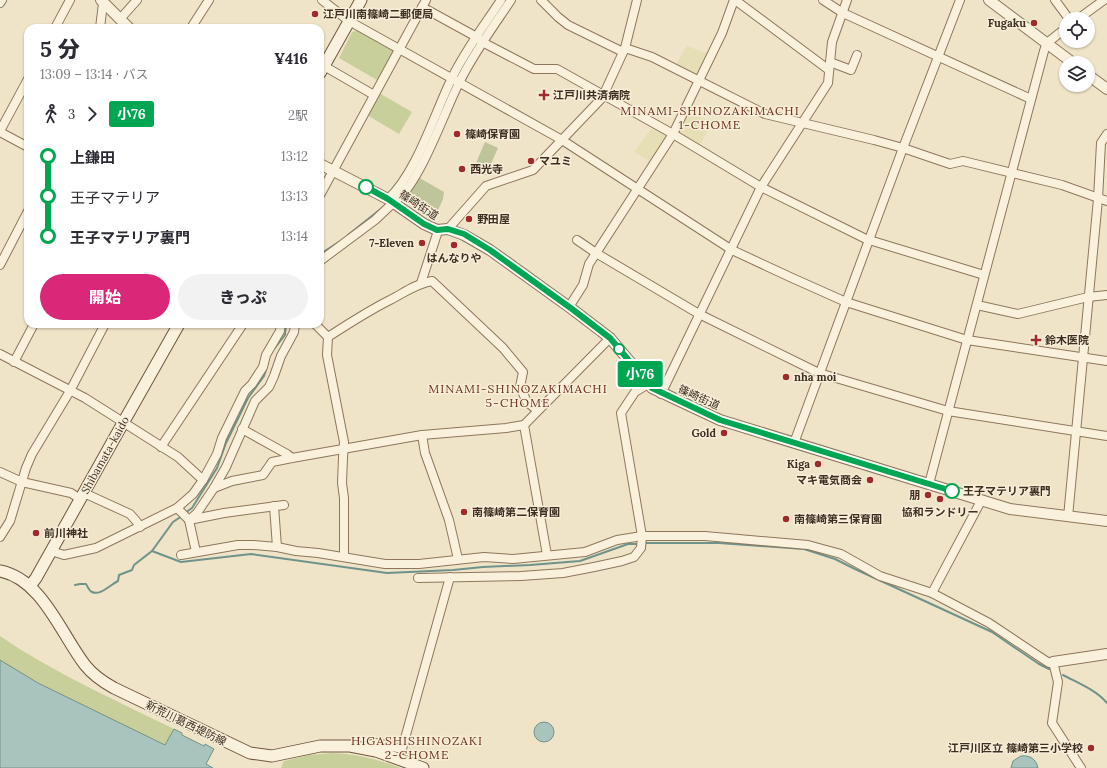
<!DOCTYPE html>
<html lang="ja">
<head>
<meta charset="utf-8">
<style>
	:root { --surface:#fff; --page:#f2f2f3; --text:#2b2b33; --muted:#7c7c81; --accent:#db2777 }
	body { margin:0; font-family:Lora,"Noto Sans JP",serif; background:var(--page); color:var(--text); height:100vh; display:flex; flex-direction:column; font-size:15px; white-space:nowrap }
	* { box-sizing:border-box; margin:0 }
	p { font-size:13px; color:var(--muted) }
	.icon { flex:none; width:22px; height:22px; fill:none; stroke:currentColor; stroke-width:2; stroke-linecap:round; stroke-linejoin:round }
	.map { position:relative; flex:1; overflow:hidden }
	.sheet { position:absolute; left:24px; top:24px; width:300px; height:304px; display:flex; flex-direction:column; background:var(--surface); border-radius:12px; box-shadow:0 1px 3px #0004 }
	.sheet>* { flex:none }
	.badge { padding:0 8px; border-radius:3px; font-size:14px; line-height:26px }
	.buttons { position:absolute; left:1059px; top:12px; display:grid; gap:8px }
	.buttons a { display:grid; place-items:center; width:36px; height:36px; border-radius:50%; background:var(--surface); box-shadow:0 1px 3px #0004; font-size:20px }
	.map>.badge { position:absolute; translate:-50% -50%; box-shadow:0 0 0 2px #fff }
	.legs { display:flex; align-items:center; gap:6px; height:44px; padding:0 16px; font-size:13px }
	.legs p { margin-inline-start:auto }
	.summary { display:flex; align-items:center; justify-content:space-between; height:68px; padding:0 16px }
	h1 { font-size:22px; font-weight:800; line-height:30px }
	.button { display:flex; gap:8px; margin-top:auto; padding:8px 16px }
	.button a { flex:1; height:46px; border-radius:24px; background:var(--accent); color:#fff; font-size:16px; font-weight:800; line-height:46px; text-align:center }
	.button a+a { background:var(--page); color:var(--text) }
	ul { padding:0 16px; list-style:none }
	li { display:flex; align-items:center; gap:14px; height:40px; font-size:15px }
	li i { display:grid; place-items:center; width:6px; height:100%; margin:0 5px; background:currentColor }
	li i::after { content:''; width:10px; height:10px; margin:-5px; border:3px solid; border-radius:50%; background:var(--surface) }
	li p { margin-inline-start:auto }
	li:first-child i { background:linear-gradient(#0000 50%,currentColor 0) }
	li:last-child i { background:linear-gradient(currentColor 50%,#0000 0) }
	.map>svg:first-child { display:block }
	.farmland { fill:#e6deb5 }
	.green { fill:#c9cf9b }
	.cemetery { fill:#bfc49a }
	.water { fill:#a9c4bc; stroke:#6f938a }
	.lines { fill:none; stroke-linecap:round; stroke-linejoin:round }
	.stream { stroke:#6f938a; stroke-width:2 }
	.minor-casing { stroke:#8d765c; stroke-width:10 }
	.tertiary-casing { stroke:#8d765c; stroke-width:12 }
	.secondary-casing { stroke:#6f573f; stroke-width:13 }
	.minor { stroke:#faf1dc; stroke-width:8 }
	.tertiary { stroke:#faf1dc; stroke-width:10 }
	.secondary { stroke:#faf1dc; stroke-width:11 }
	.line-1-casing { stroke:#fff; stroke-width:9 }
	.line-1 { stroke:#00a651; stroke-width:6 }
	.poi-dot { fill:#9e2a2b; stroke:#f7eed8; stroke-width:1.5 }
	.stop-1-dot { fill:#fff; stroke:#00a651; stroke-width:2 }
	.labels { text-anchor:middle; stroke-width:3; stroke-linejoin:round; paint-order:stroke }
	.poi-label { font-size:11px; font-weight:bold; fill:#3d2e20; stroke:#f7eed8; text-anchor:start }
	.street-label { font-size:11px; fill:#3d2e20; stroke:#f7eed8 }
	.stop-label { font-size:11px; font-weight:bold; fill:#3d2e20; stroke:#f7eed8; text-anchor:start }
	.neighbourhood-label { font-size:12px; letter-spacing:1px; fill:#6b2e1e; stroke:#f7eed8 }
</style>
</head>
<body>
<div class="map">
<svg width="1107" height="768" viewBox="0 0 1107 768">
	<rect width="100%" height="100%" fill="#f0e4c8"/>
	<g class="farmland">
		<polygon points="687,46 709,54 697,76 676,65"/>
		<polygon points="689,114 713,121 700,145 679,133"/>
		<polygon points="652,128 665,134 667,139 652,162 634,152"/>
	</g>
	<g class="green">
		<polygon points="358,30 392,48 393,53 377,80 339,58 352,32"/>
		<polygon points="379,93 412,112 399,134 367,115"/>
		<path d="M0,636C54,673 115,700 174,729L165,745C110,717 51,694 0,660Z"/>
		<path d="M332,753C359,754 376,759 401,768H281L284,761L309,755Z"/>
	</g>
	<g class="cemetery">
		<polygon points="485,142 498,148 486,175 473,170"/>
		<path d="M418,177L444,192L443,199L435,217C418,211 416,209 406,193Z"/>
	</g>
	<g class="water">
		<polygon points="0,660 38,683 165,745 174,729 182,733 182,735 204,746 205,744 214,749 206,764 213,768 0,768"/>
		<circle cx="544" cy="732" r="10"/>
		<path d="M1021,756C1030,755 1036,759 1038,768H1011L1013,761Z"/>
	</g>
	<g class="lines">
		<g class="stream">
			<polyline points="500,9 506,0"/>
			<polyline points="456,78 463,67"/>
			<polyline points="450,93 454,82"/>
			<polyline points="348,235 387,204"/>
			<polyline points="320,254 339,242"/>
			<polyline points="274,349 285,335 286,324"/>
			<polyline points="185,513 192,508 217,468 226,443 248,398 264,376 266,370"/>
			<polyline points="643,543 719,543 804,549 835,559 855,569 992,632 1039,664 1049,669"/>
			<polyline points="152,551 173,522 182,516"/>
			<path d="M75,585L80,584H86C88,587 89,591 92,592C100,596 110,585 118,581L119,575L132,570L134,565L152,551L181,562L251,554L387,573L453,570L483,567L530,565L580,561L628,544H639"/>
			<path d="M1063,675C1078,683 1096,690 1107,703"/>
		</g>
		<defs>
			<g id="minor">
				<polyline points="322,0 349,21 562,140 732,250 790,277 846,302 967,340 1107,361"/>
				<polyline points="541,0 558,17 568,25 623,52"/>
				<polyline points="735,0 829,70"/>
				<polyline points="823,0 843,13 1031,99"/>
				<polyline points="1055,0 1069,19"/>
				<polyline points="0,3 2,0"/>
				<polyline points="422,7 473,35 486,44 534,69 557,69 673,134 761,187 866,239 984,275"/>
				<polyline points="120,19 137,0"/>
				<polyline points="1078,19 1104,0"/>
				<polyline points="55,28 70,0"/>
				<polyline points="100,28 103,3"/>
				<polyline points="191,28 209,0"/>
				<polyline points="625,48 652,57 765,114 874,140 903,148 944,162 950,164 963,161 1062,185 1107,201"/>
				<polyline points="830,62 851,70 857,55"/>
				<polyline points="324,66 374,95"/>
				<polyline points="0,131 28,79"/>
				<polyline points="0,132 28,147"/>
				<polyline points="320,195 426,0"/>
				<path d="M388,199C416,174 434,115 451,80C464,52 484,26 501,0"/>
				<polyline points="448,229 486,186 533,170 602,98 625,48 637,0"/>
				<polyline points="577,240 596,253 699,314 819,373 948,411 1107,436"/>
				<path d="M320,261L375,220L393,203C419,187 444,112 459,83C473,54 493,27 511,0"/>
				<polyline points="0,265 28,211"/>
				<polyline points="421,283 437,234 437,230"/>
				<polyline points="977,305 1018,314 1088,297 1107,295"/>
				<polyline points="569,307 583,285 589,264 673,134 722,33 734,0"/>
				<path d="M315,324L328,337C348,324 368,311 390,300C404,293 415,284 432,281L503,348L523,372L520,387L527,402L537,410"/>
				<polyline points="328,337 327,355 344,442 343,458 342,483 344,498 344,557"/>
				<polyline points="0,354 85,398 178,457 203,480"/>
				<polyline points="14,362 34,324"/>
				<polyline points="661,394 761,187 828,83 832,42 847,0"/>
				<polyline points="242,429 287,454 292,458"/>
				<polyline points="422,435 425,453 449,520 458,559"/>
				<polyline points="794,443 903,148 960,0"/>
				<polyline points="161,447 243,324"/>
				<polyline points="0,472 22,482 71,493 80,499"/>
				<polyline points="929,484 1044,51 1047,43 1066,28"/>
				<polyline points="214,488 232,481 263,475 272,462 292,458 422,435 506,428 524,425"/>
				<polyline points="84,493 130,514 137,522 140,527"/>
				<polyline points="274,506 277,547"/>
				<polyline points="177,508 189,520 224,513 284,505"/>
				<polyline points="1068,517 1098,199 1101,143 1107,134"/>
				<polyline points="0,537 10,521 26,468 32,454 70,391 105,324"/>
				<polyline points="51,551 64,555 96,548 177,508 193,494 203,480 217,454 222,438 245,391 252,384 263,367 266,355 280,331 281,324"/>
				<polyline points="196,552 189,520 197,513 214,488 226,467 255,401 269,387 274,376 281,356 294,332 295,324"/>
				<polyline points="181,555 238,545 253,545 277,547 296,551 318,553 385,564 419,564 484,557 513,559 585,552 617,540 642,536 705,536 808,545 841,554 880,576 932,593 989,623 1049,663 1053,662 1058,682 1052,723 1081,768"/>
				<polyline points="547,555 524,425 610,338"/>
				<polyline points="418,578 521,576 563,573 594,567 622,561 634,557 641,548 642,536 621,413 635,392 648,384"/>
				<polyline points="932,593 981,501"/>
				<polyline points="364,747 375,743 402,749 450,577"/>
			</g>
			<g id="tertiary">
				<polyline points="101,0 129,28"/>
				<polyline points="989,0 1073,63"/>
				<polyline points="1088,75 1107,89"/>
				<polyline points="320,164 388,199 424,224 437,230 448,229 464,235 490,250 572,309 610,338 652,388 720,420 1010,509 1107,521"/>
				<polyline points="1053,662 1107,654"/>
			</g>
			<g id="secondary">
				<polyline points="320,73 361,0"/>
				<path d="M0,571C42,579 61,634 85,665C93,675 103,682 114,688L250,753L272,756L320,746H350L376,751L423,768"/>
				<polyline points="30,586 36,578 123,423 179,324"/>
			</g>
		</defs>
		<use href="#minor" class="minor-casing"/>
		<use href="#tertiary" class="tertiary-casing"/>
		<use href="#secondary" class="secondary-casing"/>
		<use href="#minor" class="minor"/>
		<use href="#tertiary" class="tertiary"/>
		<use href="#secondary" class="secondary"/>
	</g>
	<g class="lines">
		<defs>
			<polyline id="line-1" points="366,187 388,199 424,224 437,230 448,229 464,234 490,250 572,309 610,338 652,388 720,420 952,491"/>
		</defs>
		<use href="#line-1" class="line-1-casing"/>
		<use href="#line-1" class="line-1"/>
	</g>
	<g class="poi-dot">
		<circle cx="315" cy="14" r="4"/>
		<circle cx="1034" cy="23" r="4"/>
		<path d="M542 89h4v4h4v4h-4v4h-4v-4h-4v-4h4z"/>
		<circle cx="457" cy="134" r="4"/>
		<circle cx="531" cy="161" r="4"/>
		<circle cx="462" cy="169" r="4"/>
		<circle cx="469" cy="219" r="4"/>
		<circle cx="422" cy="243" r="4"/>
		<circle cx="454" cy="245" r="4"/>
		<path d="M1034 334h4v4h4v4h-4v4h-4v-4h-4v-4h4z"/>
		<circle cx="786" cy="377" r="4"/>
		<circle cx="724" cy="433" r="4"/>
		<circle cx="818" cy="464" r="4"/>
		<circle cx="870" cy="480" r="4"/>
		<circle cx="928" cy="495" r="4"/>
		<circle cx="940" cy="499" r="4"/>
		<circle cx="464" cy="512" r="4"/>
		<circle cx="786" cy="519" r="4"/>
		<circle cx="36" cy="533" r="4"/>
		<circle cx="1091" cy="748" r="4"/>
	</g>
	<g class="stop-1-dot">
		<circle cx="366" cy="187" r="7"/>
		<circle cx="619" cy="349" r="5"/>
		<circle cx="952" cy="491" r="7"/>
	</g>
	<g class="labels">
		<g class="poi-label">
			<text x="323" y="18">江戸川南篠崎二郵便局</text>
			<text x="1026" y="27" text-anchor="end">Fugaku</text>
			<text x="553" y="99">江戸川共済病院</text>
			<text x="465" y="138">篠崎保育園</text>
			<text x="539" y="165">マユミ</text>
			<text x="470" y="173">西光寺</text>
			<text x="477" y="223">野田屋</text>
			<text x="414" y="247" text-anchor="end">7-Eleven</text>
			<text x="454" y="262" text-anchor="middle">はんなりや</text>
			<text x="1045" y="344">鈴木医院</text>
			<text x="794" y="381">nha moi</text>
			<text x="716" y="437" text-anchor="end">Gold</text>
			<text x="810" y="468" text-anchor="end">Kiga</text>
			<text x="862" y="484" text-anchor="end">マキ電気商会</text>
			<text x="920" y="499" text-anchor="end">朋</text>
			<text x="472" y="516">南篠崎第二保育園</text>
			<text x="940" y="516" text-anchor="middle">協和ランドリー</text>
			<text x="794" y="523">南篠崎第三保育園</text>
			<text x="44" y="537">前川神社</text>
			<text x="1083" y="752" text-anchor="end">江戸川区立 篠崎第三小学校</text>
		</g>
		<g class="street-label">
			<text transform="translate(419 205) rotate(33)" y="4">篠崎街道</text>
			<text transform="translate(699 397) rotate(24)" y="4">篠崎街道</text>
			<text transform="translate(105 455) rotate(-61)" y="4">Shibamata-kaido</text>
			<text transform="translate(186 723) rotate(26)" y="4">新荒川葛西堤防線</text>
		</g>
		<g class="stop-label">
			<text x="963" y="495">王子マテリア裏門</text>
		</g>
		<g class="neighbourhood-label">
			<text x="710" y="115">MINAMI-SHINOZAKIMACHI<tspan x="710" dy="14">1-CHOME</tspan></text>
			<text x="518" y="393">MINAMI-SHINOZAKIMACHI<tspan x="518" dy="14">5-CHOME</tspan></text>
			<text x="417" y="745">HIGASHISHINOZAKI<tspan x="417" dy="14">2-CHOME</tspan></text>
		</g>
	</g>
</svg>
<div class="buttons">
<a><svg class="icon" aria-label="locate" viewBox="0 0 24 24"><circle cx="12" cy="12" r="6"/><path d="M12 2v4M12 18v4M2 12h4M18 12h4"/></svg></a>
<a><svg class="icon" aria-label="layers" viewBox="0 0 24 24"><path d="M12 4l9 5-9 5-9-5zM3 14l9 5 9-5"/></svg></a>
</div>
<b class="badge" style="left:640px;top:374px;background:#00a651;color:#fff">小76</b>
<section class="sheet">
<div class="summary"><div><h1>5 分</h1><p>13:09 – 13:14 · バス</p></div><b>¥416</b></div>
<div class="legs"><svg class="icon" aria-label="walk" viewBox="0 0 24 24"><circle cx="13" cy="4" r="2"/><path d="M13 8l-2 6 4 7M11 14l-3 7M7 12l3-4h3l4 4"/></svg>3<svg class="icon" aria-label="forward" viewBox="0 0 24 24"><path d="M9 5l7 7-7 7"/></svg><b class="badge" style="background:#00a651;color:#fff">小76</b><p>2駅</p></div>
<ul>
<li><i style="color:#00a651"></i><b>上鎌田</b><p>13:12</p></li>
<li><i style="color:#00a651"></i><span>王子マテリア</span><p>13:13</p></li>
<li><i style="color:#00a651"></i><b>王子マテリア裏門</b><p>13:14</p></li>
</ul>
<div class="button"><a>開始</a><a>きっぷ</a></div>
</section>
</div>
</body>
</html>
